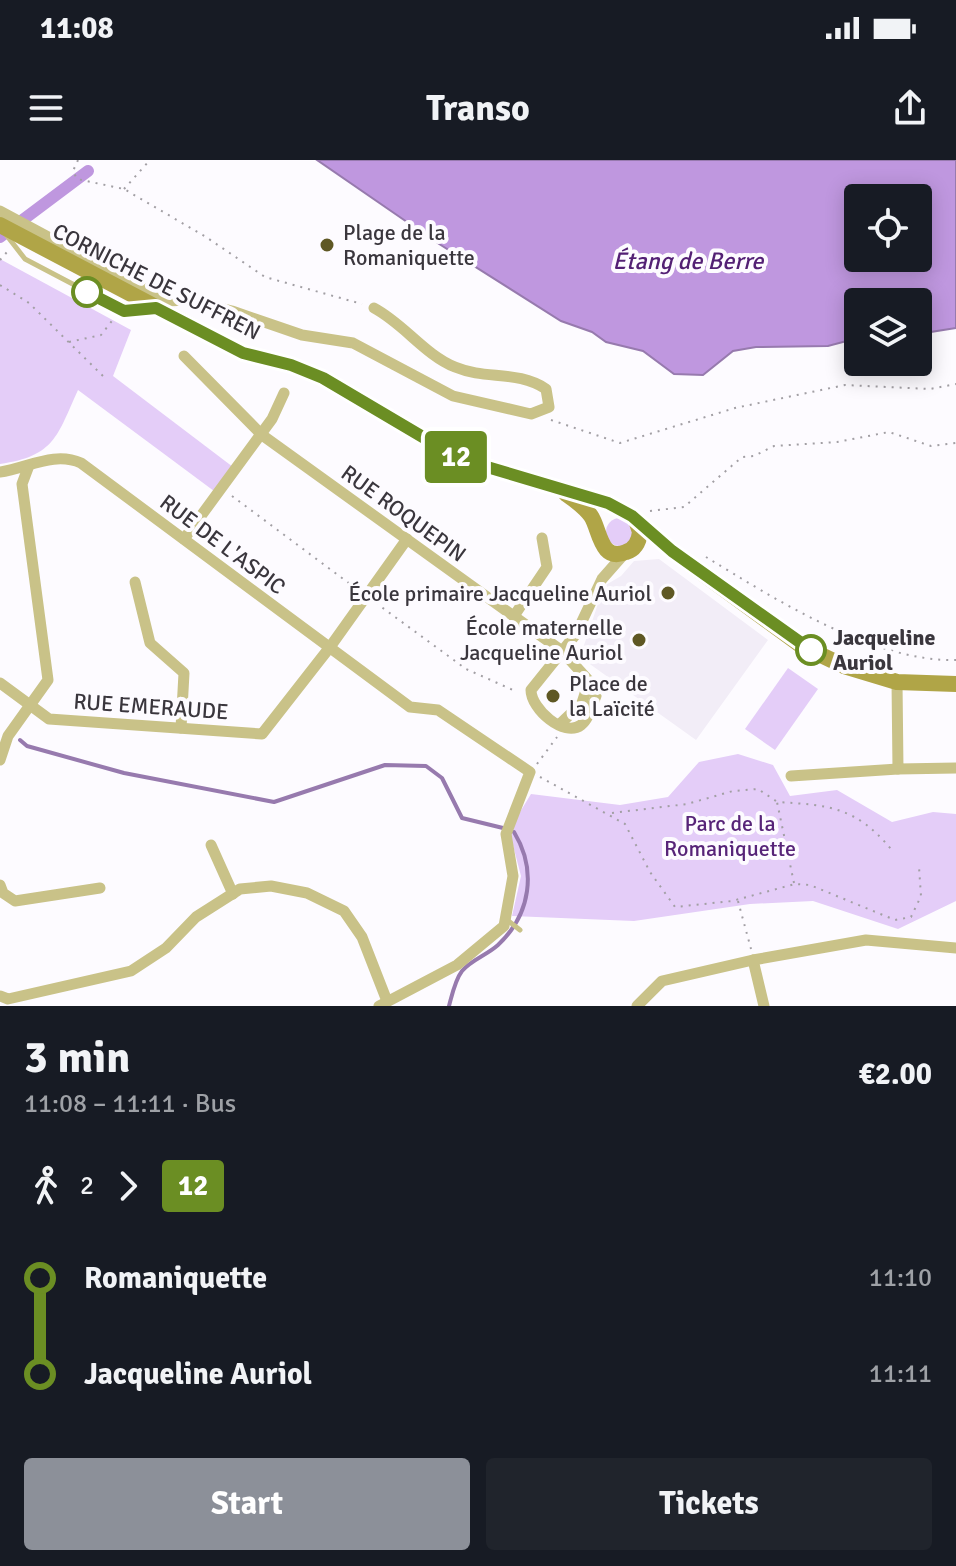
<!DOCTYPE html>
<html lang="en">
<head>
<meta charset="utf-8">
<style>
	:root { --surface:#171b24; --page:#20242c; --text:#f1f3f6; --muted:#9ea1a6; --accent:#8c9099 }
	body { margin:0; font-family:Signika,sans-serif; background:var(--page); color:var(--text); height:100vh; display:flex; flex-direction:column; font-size:30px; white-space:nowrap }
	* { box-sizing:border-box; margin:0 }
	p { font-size:26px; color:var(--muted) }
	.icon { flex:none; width:44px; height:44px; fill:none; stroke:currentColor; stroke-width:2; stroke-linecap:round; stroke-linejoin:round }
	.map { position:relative; height:846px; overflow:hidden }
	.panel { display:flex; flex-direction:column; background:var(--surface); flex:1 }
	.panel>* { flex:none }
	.badge { padding:0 16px; border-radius:6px; font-size:28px; line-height:52px }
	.tools { position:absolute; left:844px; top:24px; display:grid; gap:16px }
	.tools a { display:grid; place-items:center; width:88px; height:88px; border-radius:8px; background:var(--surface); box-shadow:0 4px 20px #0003; font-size:40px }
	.map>.badge { position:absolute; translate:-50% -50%; box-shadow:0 0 0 4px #fff }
	.legs { display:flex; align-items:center; gap:12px; height:88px; padding:0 24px; font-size:26px }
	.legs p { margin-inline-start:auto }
	.summary { display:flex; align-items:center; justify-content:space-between; height:136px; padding:0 24px }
	h1 { font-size:44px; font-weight:800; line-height:60px }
	.cta { display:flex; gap:16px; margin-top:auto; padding:16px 24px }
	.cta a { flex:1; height:92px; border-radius:8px; background:var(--accent); color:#fff; font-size:32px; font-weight:800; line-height:92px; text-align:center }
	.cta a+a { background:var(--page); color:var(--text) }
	ul { padding:0 24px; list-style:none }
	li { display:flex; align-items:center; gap:28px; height:96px; font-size:30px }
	li i { display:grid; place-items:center; width:12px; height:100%; margin:0 10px; background:currentColor }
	li i::after { content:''; width:20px; height:20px; margin:-10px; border:6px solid; border-radius:50%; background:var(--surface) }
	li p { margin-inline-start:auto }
	li:first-child i { background:linear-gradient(#0000 50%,currentColor 0) }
	li:last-child i { background:linear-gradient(currentColor 50%,#0000 0) }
	.status { display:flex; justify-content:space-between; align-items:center; height:56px; padding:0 40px; background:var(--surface); direction:ltr }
	.status svg { height:22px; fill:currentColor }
	header { display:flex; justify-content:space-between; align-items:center; height:104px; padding:0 24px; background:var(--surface); font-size:36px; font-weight:800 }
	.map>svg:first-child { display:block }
	.built { fill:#f2edf7 }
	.green { fill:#e4cdf8 }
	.water { fill:#bf97df; stroke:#977aae; stroke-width:2; fill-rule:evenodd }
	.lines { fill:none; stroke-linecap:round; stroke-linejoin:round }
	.stream { stroke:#977aae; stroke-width:4 }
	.canal { stroke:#bf97df; stroke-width:12 }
	.path { stroke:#a29fa4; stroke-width:2; stroke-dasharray:2 6; stroke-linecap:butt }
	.service { stroke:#c9c288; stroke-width:5 }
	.minor { stroke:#c9c288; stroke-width:11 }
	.secondary { stroke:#b0a547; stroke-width:16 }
	.line-1-casing { stroke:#fff; stroke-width:18 }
	.line-1 { stroke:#6b8e23; stroke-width:12 }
	.poi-dot { fill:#5f5824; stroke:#fdfbff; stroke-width:3 }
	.stop-1-dot { fill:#fff; stroke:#6b8e23; stroke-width:4 }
	.labels { text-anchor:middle; stroke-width:8; stroke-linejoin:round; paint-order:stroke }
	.poi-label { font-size:22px; fill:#3a363d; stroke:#fdfbff; text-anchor:start }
	.street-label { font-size:22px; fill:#3a363d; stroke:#fdfbff }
	.stop-label { font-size:22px; font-weight:bold; fill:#3a363d; stroke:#fdfbff; text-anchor:start }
	.park-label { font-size:22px; fill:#572478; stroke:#fdfbff }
	.water-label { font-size:24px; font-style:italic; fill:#532074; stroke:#fdfbff }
</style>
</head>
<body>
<div class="status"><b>11:08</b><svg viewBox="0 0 49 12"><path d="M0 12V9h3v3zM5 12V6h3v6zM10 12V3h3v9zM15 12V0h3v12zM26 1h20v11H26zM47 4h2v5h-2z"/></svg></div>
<header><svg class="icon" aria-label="menu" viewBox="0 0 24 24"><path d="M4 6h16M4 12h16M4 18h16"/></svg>Transo<svg class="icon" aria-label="share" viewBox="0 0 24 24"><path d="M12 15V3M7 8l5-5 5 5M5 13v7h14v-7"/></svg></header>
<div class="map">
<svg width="956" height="846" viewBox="0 0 956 846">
	<rect width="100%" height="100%" fill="#fdfbff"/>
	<polygon class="built" points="659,399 768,480 696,580 580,497 604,426 621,416 634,401"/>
	<g class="green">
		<path d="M0,99L131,170L113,216L233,307L214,331L78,230C57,276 55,296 0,304Z"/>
		<circle cx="620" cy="372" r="14"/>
		<polygon points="788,508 818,529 775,590 745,569"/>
		<polygon points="738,594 773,605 790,636 837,630 892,662 933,652 956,654 956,741 898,769 813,741 750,744 634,761 512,756 521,716 509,670 531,634 620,645 668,637 699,602"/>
	</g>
	<path class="water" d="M317,0H956V168L918,174V142H858V178L828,186L756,187L733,191L703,215L674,214L643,191L606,182L592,172L561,161L436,82ZM858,38H918V98H858Z"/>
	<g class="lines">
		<g class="stream">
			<polyline points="20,580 27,586 124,613 274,642 385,605 426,606 442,618 462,658 503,668"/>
			<path d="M449,846C452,835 455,820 462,811C471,800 487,795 498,785C531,754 537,710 514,672"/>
		</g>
		<polyline class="canal" points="0,77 88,11"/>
		<g class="path">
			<polyline points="78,0 73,11 77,19 124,29 206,77 265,117 362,144"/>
			<polyline points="124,29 150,0"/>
			<polyline points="0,100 7,92"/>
			<polyline points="0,125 29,143 105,218"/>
			<polyline points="240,174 253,179"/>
			<polyline points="69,182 101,175 115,157"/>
			<polyline points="551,260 620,283 735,248 845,225 930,229 956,224"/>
			<polyline points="232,336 358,430"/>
			<polyline points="650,351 684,347 742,297 754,296 774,286 837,282 889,272 931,286 956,283"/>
			<path d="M706,397C775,439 873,502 956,500"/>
			<polyline points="376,443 466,509 513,530"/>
			<polyline points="537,604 557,577"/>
			<polyline points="540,617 625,664 650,712 675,747 732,741 795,724 810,725 895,760 911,757 921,736 919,707"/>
			<polyline points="612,653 687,644 733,631 758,629 776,641"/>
			<path d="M794,723L777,642C829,645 856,647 891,689"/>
			<polyline points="738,741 751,789"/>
		</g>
		<g class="service">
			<polyline points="4,72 25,99 124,151 147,149"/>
			<polyline points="506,759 520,770"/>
		</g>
		<g class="minor">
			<polyline points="0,51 167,141"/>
			<path d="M156,148L167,141L188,140L232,151L302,175L353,183L453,236L531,254L549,247L546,229C517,210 486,220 455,207C425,195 404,164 374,148"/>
			<polyline points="184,196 262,275 562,491 589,521 582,543 561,563"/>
			<path d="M0,312C28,308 54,291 81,303L410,547L438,550L530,612L506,674L513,716L504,766L457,805L379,846"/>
			<polyline points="184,379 272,259 284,233"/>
			<polyline points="135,422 150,483 184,513 181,568"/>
			<polyline points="514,456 547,407 542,378"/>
			<polyline points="897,522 898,609 956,608"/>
			<polyline points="0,523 49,559 262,574 330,487 407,379"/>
			<path d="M590,525L596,536C592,545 589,559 581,565C564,578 531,549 531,530L576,474L602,419L624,394"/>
			<polyline points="0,600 8,576 48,520 22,324 28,308"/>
			<polyline points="791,616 898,609"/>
			<polyline points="211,685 233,734"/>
			<polyline points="0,725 3,733 15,741 100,728"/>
			<polyline points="753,800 764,846"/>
			<polyline points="0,836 8,839 131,811 166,788 196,757 240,729 271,726 307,733 344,751 362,777 387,841"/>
			<polyline points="637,846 662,821 753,800 866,780 956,788"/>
		</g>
		<g class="secondary">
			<polyline points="0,65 243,193 291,205 323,218 460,299 608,343 632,356 672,391 802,486 844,506 897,522 956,524"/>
			<path d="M566,334C576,341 584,346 591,356C600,369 600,403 626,392C636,389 639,381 640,372L636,360"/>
		</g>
	</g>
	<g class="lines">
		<defs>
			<polyline id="line-1" points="87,132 124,151 156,148 243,193 291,205 323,218 460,299 608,343 632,356 672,391 811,490"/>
		</defs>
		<use href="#line-1" class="line-1-casing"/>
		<use href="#line-1" class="line-1"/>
	</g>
	<g class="poi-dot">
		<circle cx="327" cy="85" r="8"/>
		<circle cx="668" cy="433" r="8"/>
		<circle cx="639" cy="480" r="8"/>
		<circle cx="553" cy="536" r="8"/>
	</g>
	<g class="stop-1-dot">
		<circle cx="87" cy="132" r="14"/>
		<circle cx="811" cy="490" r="14"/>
	</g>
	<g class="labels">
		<g class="poi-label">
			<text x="343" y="80">Plage de la<tspan x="343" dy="25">Romaniquette</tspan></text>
			<text x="652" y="441" text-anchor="end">École primaire Jacqueline Auriol</text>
			<text x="623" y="475" text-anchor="end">École maternelle<tspan x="623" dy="25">Jacqueline Auriol</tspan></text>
			<text x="569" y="531">Place de<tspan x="569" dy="25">la Laïcité</tspan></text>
		</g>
		<g class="street-label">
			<text transform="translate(157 121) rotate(27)" y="8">CORNICHE DE SUFFREN</text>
			<text transform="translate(404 353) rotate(36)" y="8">RUE ROQUEPIN</text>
			<text transform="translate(223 384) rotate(37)" y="8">RUE DE L'ASPIC</text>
			<text transform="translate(151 546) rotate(4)" y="8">RUE EMERAUDE</text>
		</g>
		<g class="stop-label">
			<text x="833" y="485">Jacqueline<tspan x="833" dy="25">Auriol</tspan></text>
		</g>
		<g class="park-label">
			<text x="730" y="671">Parc de la<tspan x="730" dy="25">Romaniquette</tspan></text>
		</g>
		<g class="water-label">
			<text x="688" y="109">Étang de Berre</text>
		</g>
	</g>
</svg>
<div class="tools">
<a><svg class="icon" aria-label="locate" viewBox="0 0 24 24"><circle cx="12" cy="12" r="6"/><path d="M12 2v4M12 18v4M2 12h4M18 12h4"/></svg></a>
<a><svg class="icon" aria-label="layers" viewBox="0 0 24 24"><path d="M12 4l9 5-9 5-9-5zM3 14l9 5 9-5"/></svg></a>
</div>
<b class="badge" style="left:456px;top:297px;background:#6b8e23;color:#fff">12</b>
</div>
<section class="panel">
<div class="summary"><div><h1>3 min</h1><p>11:08 – 11:11 · Bus</p></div><b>€2.00</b></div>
<div class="legs"><svg class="icon" aria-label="walk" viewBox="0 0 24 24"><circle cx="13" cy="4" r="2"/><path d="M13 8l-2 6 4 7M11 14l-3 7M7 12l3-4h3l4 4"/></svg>2<svg class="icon" aria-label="forward" viewBox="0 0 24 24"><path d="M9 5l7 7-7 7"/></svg><b class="badge" style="background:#6b8e23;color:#fff">12</b></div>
<ul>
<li><i style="color:#6b8e23"></i><b>Romaniquette</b><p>11:10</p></li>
<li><i style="color:#6b8e23"></i><b>Jacqueline Auriol</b><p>11:11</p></li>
</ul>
<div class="cta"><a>Start</a><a>Tickets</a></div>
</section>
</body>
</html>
